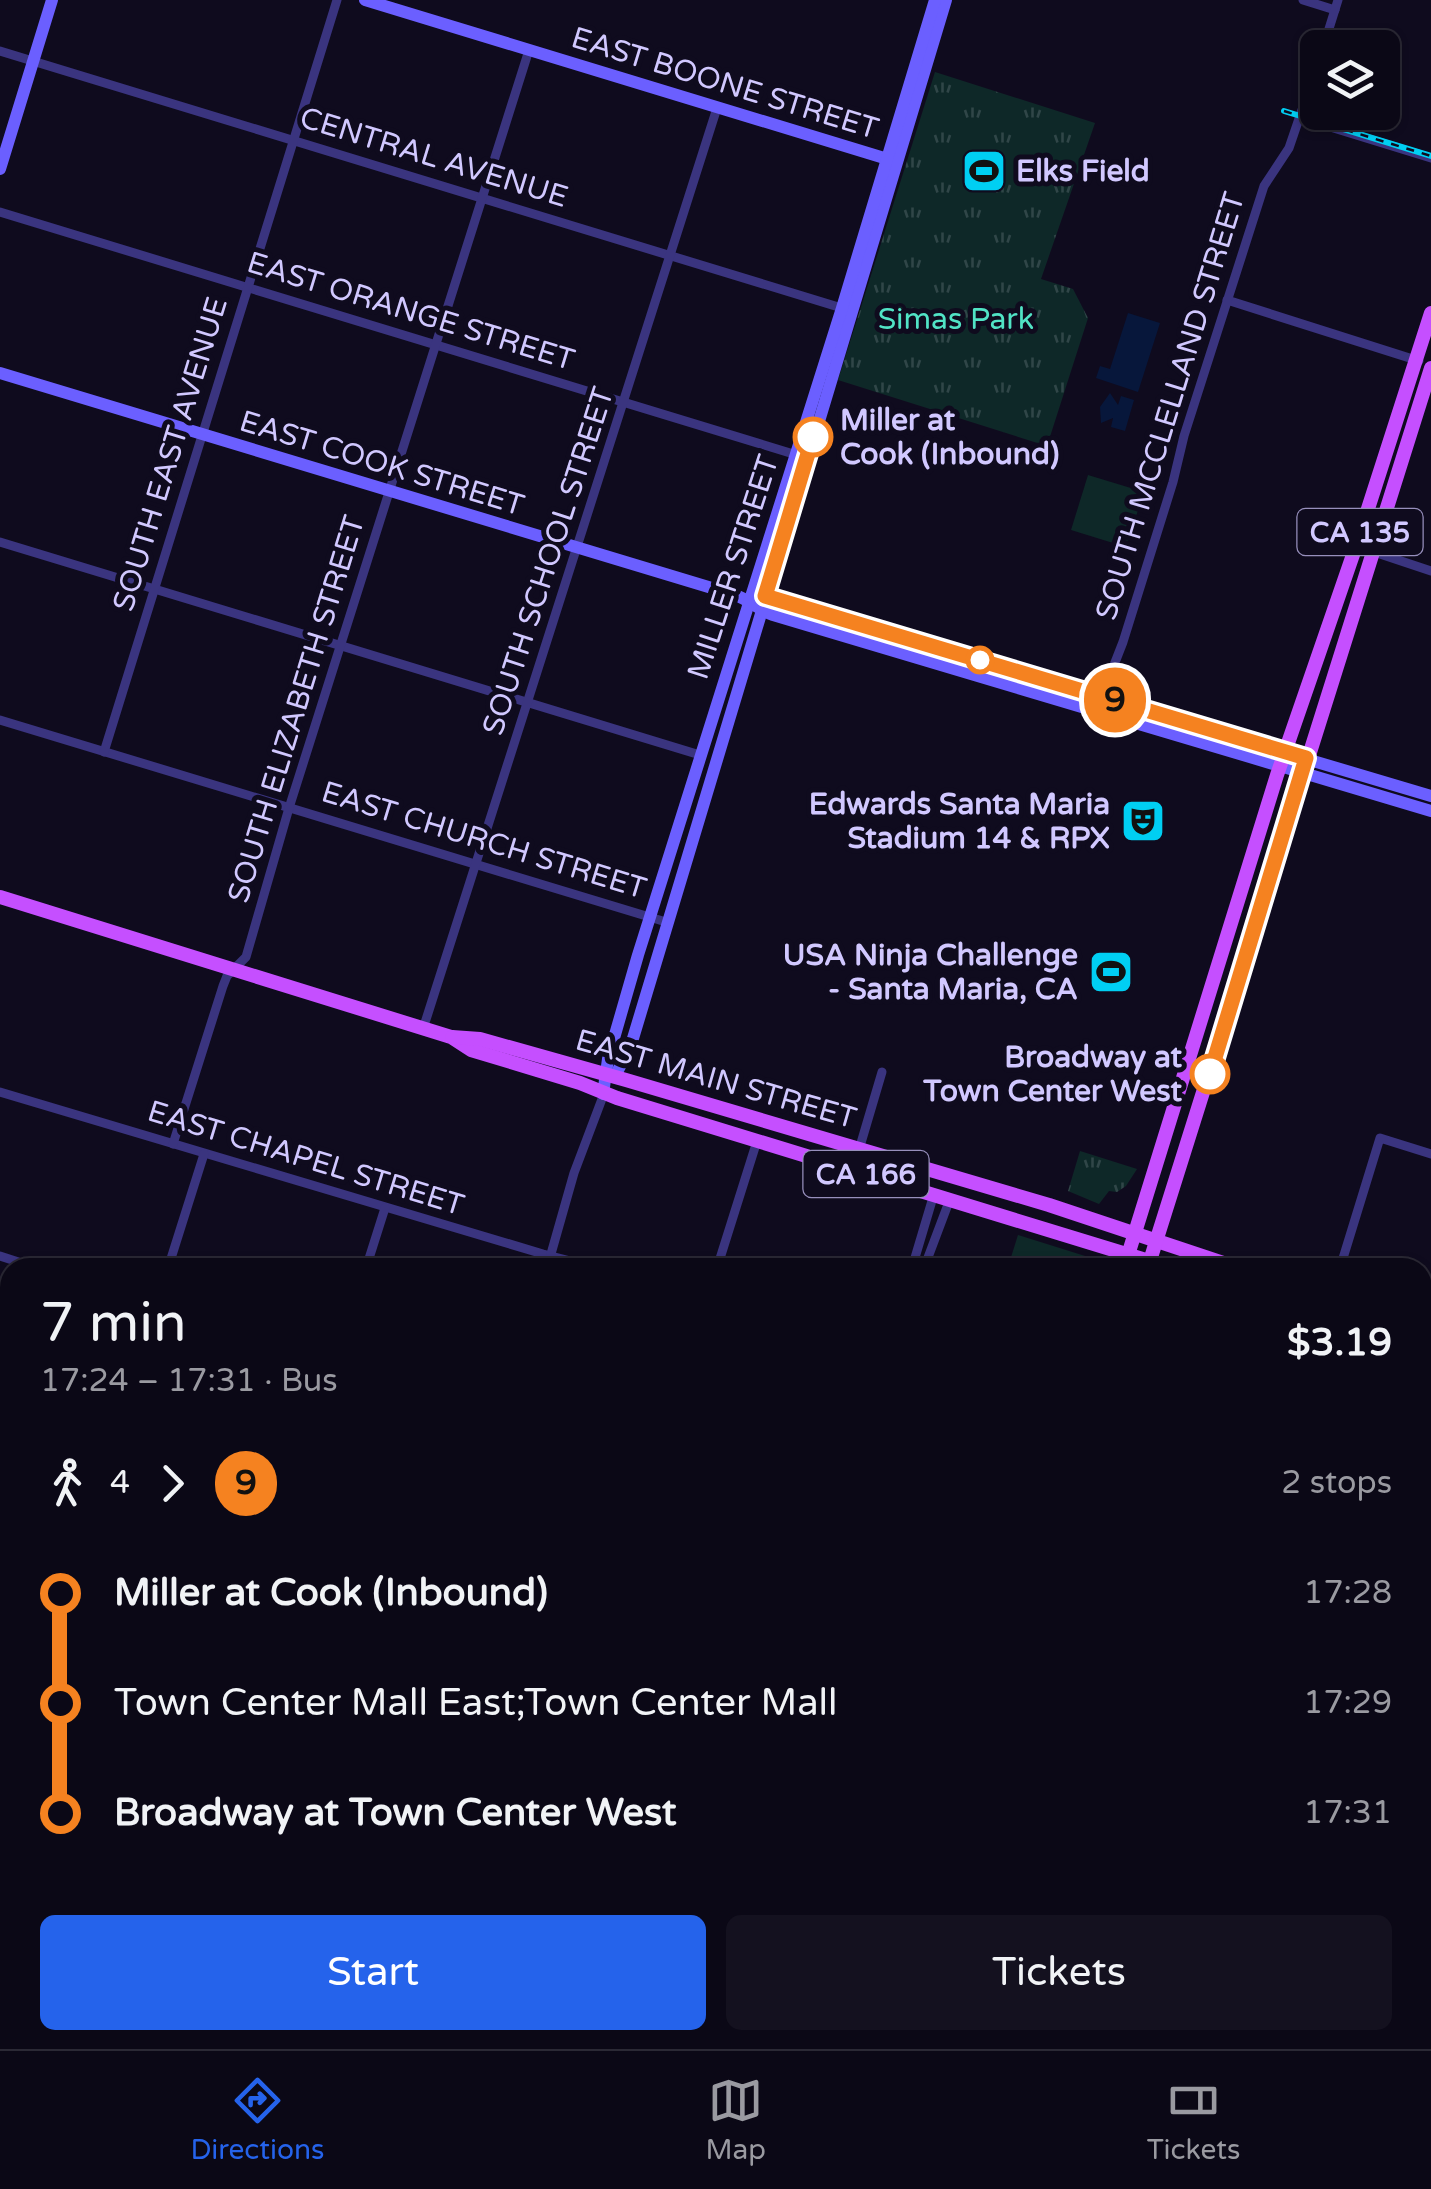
<!DOCTYPE html>
<html lang="en">
<head>
<meta charset="utf-8">
<style>
	:root { --surface:#0b0816; --page:#14111f; --text:#f1f3f6; --muted:#9a9aa1; --line:#2b2935; --accent:#2563eb }
	body { margin:0; font-family:"Varela Round",sans-serif; background:var(--page); color:var(--text); height:100vh; display:flex; flex-direction:column; font-size:38px; white-space:nowrap }
	* { box-sizing:border-box; margin:0 }
	p { font-size:32px; color:var(--muted) }
	.icon { flex:none; width:55px; height:55px; fill:none; stroke:currentColor; stroke-width:2; stroke-linecap:round; stroke-linejoin:round }
	.map { position:relative; flex:1; overflow:hidden }
	.drawer { position:absolute; left:0px; top:1258px; width:1432px; height:792px; display:flex; flex-direction:column; background:var(--surface); border-radius:30px 30px 0 0; box-shadow:0 2px 8px #0004,0 0 0 2px var(--line) }
	.drawer>* { flex:none }
	.badge { padding:0 20px; border-radius:32px; font-size:35px; line-height:65px }
	.fabs { position:absolute; left:1300px; top:30px; display:grid; gap:20px }
	.fabs a { display:grid; place-items:center; width:100px; height:100px; border-radius:15px; background:var(--surface); box-shadow:0 2px 8px #0004,0 0 0 2px var(--line); font-size:50px }
	.map>.badge { position:absolute; translate:-50% -50%; box-shadow:0 0 0 5px #fff }
	.legs { display:flex; align-items:center; gap:15px; height:110px; padding:0 40px; font-size:32px }
	.legs p { margin-inline-start:auto }
	.overview { display:flex; align-items:center; justify-content:space-between; height:170px; padding:0 40px }
	h1 { font-size:55px; font-weight:600; line-height:75px }
	.action { display:flex; gap:20px; margin-top:auto; padding:20px 40px }
	.action a { flex:1; height:115px; border-radius:15px; background:var(--accent); color:#fff; font-size:40px; font-weight:600; line-height:115px; text-align:center }
	.action a+a { background:var(--page); color:var(--text) }
	ul { padding:0 40px; list-style:none }
	li { display:flex; align-items:center; gap:35px; height:110px; font-size:38px }
	li i { display:grid; place-items:center; width:15px; height:100%; margin:0 12px; background:currentColor }
	li i::after { content:''; width:25px; height:25px; margin:-12px; border:8px solid; border-radius:50%; background:var(--surface) }
	li p { margin-inline-start:auto }
	li:first-child i { background:linear-gradient(#0000 50%,currentColor 0) }
	li:last-child i { background:linear-gradient(currentColor 50%,#0000 0) }
	.tabs { display:flex; justify-content:space-around; align-items:center; height:140px; border-top:2px solid var(--line); background:var(--surface); font-size:28px; color:var(--muted) }
	.tabs a { display:grid; justify-items:center; gap:5px }
	.tabs .current { color:var(--accent) }
	.map>svg:first-child { display:block }
	.grass { fill:#0e2828 }
	.park { fill:url(#park-tufts) }
	.water { fill:#07173b }
	.lines { fill:none; stroke-linecap:round; stroke-linejoin:round }
	.street { stroke:#3a347f; stroke-width:9 }
	.secondary { stroke:#6b5fff; stroke-width:12 }
	.primary { stroke:#c54fff; stroke-width:14 }
	.rail-casing { stroke:#00cff3; stroke-width:6 }
	.rail { stroke:#0f0b1e; stroke-width:2.5; stroke-dasharray:8; stroke-linecap:butt }
	.line-1-casing { stroke:#fff; stroke-width:22 }
	.line-1 { stroke:#f58220; stroke-width:15 }
	.stop-1-dot { fill:#fff; stroke:#f58220; stroke-width:5 }
	.labels { text-anchor:middle; stroke-width:10; stroke-linejoin:round; paint-order:stroke }
	.shield { fill:#0f0b1e; stroke:#978fbc; stroke-width:2.5 }
	.shield-label { font-size:28px; font-weight:bold; fill:#d1c8ff }
	.street-label { font-size:30px; fill:#d1c8ff; stroke:#0f0b1e }
	.poi-label { font-size:30px; font-weight:bold; fill:#d1c8ff; stroke:#0f0b1e; text-anchor:end }
	.park-label { font-size:30px; fill:#51e3c5; stroke:#0f0b1e }
	.stop-label { font-size:30px; font-weight:bold; fill:#d1c8ff; stroke:#0f0b1e; text-anchor:start }
</style>
</head>
<body>
<div class="map">
<svg width="1431" height="2049" viewBox="0 0 1431 2049">
	<defs>
		<pattern id="park-tufts" width="24" height="20" patternUnits="userSpaceOnUse" patternTransform="scale(2.5)"><rect width="24" height="20" fill="#0e2828"/><path d="M3 7l-1-3M5 7V3M7 7l1-3M15 17l-1-3M17 17v-4M19 17l1-3" fill="none" stroke="#304648"/></pattern>
	</defs>
	<rect width="100%" height="100%" fill="#0f0b1e"/>
	<polygon class="grass" points="1088,475 1144,492 1126,547 1071,530"/>
	<g class="park">
		<polygon points="935,72 1095,123 1041,279 1073,289 1088,318 1047,446 838,380"/>
		<polygon points="1080,1151 1137,1169 1126,1186 1117,1192 1109,1191 1099,1204 1068,1191"/>
		<polygon points="1018,1235 1101,1261 1105,1267 1008,1267"/>
		<polygon points="1142,2040 1280,2040 1277,2049 1139,2049"/>
	</g>
	<g class="water">
		<polygon points="1128,313 1160,323 1138,392 1096,378 1100,366 1110,369"/>
		<polygon points="1110,393 1118,405 1121,396 1134,400 1125,431 1111,427 1113,418 1101,423 1100,407"/>
	</g>
	<g class="lines">
		<g class="street">
			<polyline points="1303,0 1335,10"/>
			<polyline points="1323,48 1338,0"/>
			<polyline points="0,51 845,309"/>
			<polyline points="1301,118 1431,158"/>
			<polyline points="0,212 800,456"/>
			<polyline points="1227,300 1419,361"/>
			<polyline points="0,542 700,755"/>
			<polyline points="1356,546 1431,571"/>
			<polyline points="1096,711 1123,642 1173,482 1184,436 1264,186 1289,148 1318,63"/>
			<polyline points="0,720 666,922"/>
			<polyline points="104,752 337,0"/>
			<polyline points="423,1029 717,108"/>
			<polyline points="0,1092 543,1254 598,1268"/>
			<polyline points="173,1144 223,986 227,976 246,957 289,808 529,50"/>
			<polyline points="853,1170 882,1072"/>
			<polyline points="0,1256 37,1268"/>
			<polyline points="168,1268 204,1154"/>
			<polyline points="366,1268 385,1208"/>
			<polyline points="547,1268 574,1173 605,1091"/>
			<polyline points="717,1268 757,1141"/>
			<polyline points="918,1268 914,1261 934,1194"/>
			<polyline points="924,1268 950,1199"/>
			<polyline points="1340,1268 1380,1138 1431,1154"/>
			<polyline points="1422,1520 1431,1523"/>
			<polyline points="0,1613 10,1616"/>
			<polyline points="1422,1648 1431,1622"/>
			<polyline points="1422,1697 1431,1700"/>
			<polyline points="0,1801 10,1769"/>
			<polyline points="0,1938 10,1941"/>
			<polyline points="1401,2040 1429,2049"/>
			<polyline points="888,2041 913,2049"/>
			<polyline points="115,2049 118,2040"/>
			<polyline points="295,2049 298,2040"/>
			<polyline points="468,2049 471,2040"/>
			<polyline points="669,2049 672,2040"/>
			<polyline points="1092,2049 1094,2040"/>
			<polyline points="1294,2049 1297,2040"/>
		</g>
		<g class="secondary">
			<polyline points="365,0 894,161"/>
			<polyline points="0,169 52,0"/>
			<path d="M0,373L735,595C750,600 758,610 773,615L1431,811"/>
			<polyline points="761,597 1431,796"/>
			<polyline points="615,1076 631,1045 946,0"/>
			<polyline points="603,1094 608,1059 638,955 842,308 935,0"/>
			<polyline points="0,1444 10,1447"/>
			<polyline points="1422,1876 1431,1879"/>
		</g>
		<g class="primary">
			<polyline points="0,897 451,1037 471,1050 580,1083 617,1098 1172,1268"/>
			<polyline points="452,1037 480,1039 626,1080 1049,1205 1238,1268"/>
			<polyline points="1148,1267 1431,368"/>
			<polyline points="1124,1268 1277,775 1356,546 1431,313"/>
			<polyline points="1422,1328 1431,1330"/>
			<polyline points="1422,1345 1431,1348"/>
			<polyline points="886,2049 889,2040"/>
		</g>
		<defs>
			<polyline id="rail" points="1284,111 1431,156"/>
		</defs>
		<use href="#rail" class="rail-casing"/>
		<use href="#rail" class="rail"/>
	</g>
	<g class="lines">
		<defs>
			<polyline id="line-1" points="813,437 765,596 1306,758 1210,1074"/>
		</defs>
		<use href="#line-1" class="line-1-casing"/>
		<use href="#line-1" class="line-1"/>
	</g>
	<defs>
		<symbol id="stadium-square" viewBox="-11 -11 22 22"><rect x="-9" y="-9" width="18" height="18" rx="4" fill="#00cff3" stroke="#0f0b1e"/><path d="M0-5a6.5 5 0 1 0 0 10a6.5 5 0 1 0 0-10ZM-3.5-1.8h7v3.6h-7Z" fill="#111"/></symbol>
		<symbol id="theatre-square" viewBox="-11 -11 22 22"><rect x="-9" y="-9" width="18" height="18" rx="4" fill="#00cff3" stroke="#0f0b1e"/><path d="M-5-5.5Q0-4 5-5.5V0Q5 5 0 6Q-5 5-5 0ZM-3.3-2.5H-1v1.5H-3.3ZM1-2.5H3.3v1.5H1ZM-2.8 1Q0 5.5 2.8 1Z" fill="#111"/></symbol>
	</defs>
	<g fill-rule="evenodd">
		<use href="#stadium-square" x="959" y="146" width="50" height="50"/>
		<use href="#theatre-square" x="1118" y="796" width="50" height="50"/>
		<use href="#stadium-square" x="1086" y="947" width="50" height="50"/>
	</g>
	<g class="stop-1-dot">
		<circle cx="813" cy="437" r="18"/>
		<circle cx="980" cy="660" r="12"/>
		<circle cx="1210" cy="1074" r="18"/>
	</g>
	<g class="labels">
		<g class="shield">
			<rect x="1297.5" y="509" width="125" height="46" rx="8"/>
			<rect x="803.5" y="1151" width="125" height="46" rx="8"/>
		</g>
		<g class="shield-label">
			<text x="1360" y="542">CA 135</text>
			<text x="866" y="1184">CA 166</text>
		</g>
		<g class="street-label">
			<text transform="translate(725 83) rotate(17)" y="10">EAST BOONE STREET</text>
			<text transform="translate(434 157) rotate(17)" y="10">CENTRAL AVENUE</text>
			<text transform="translate(411 311) rotate(17)" y="10">EAST ORANGE STREET</text>
			<text transform="translate(1170 406) rotate(-73)" y="10">SOUTH MCCLELLAND STREET</text>
			<text transform="translate(170 454) rotate(-73)" y="10">SOUTH EAST AVENUE</text>
			<text transform="translate(382 463) rotate(17)" y="10">EAST COOK STREET</text>
			<text transform="translate(548 561) rotate(-72)" y="10">SOUTH SCHOOL STREET</text>
			<text transform="translate(733 567) rotate(-72)" y="10">MILLER STREET</text>
			<text transform="translate(296 709) rotate(-73)" y="10">SOUTH ELIZABETH STREET</text>
			<text transform="translate(484 840) rotate(17)" y="10">EAST CHURCH STREET</text>
			<text transform="translate(716 1079) rotate(16)" y="10">EAST MAIN STREET</text>
			<text transform="translate(306 1158) rotate(17)" y="10">EAST CHAPEL STREET</text>
		</g>
		<g class="poi-label">
			<text x="1016" y="181" text-anchor="start">Elks Field</text>
			<text x="1110" y="814">Edwards Santa Maria<tspan x="1110" dy="34">Stadium 14 &amp; RPX</tspan></text>
			<text x="1078" y="965">USA Ninja Challenge<tspan x="1078" dy="34">- Santa Maria, CA</tspan></text>
		</g>
		<g class="park-label">
			<text x="956" y="329">Simas Park</text>
		</g>
		<g class="stop-label">
			<text x="840" y="430">Miller at<tspan x="840" dy="34">Cook (Inbound)</tspan></text>
			<text x="1182" y="1067" text-anchor="end">Broadway at<tspan x="1182" dy="34">Town Center West</tspan></text>
		</g>
	</g>
</svg>
<div class="fabs">
<a><svg class="icon" aria-label="layers" viewBox="0 0 24 24"><path d="M12 4l9 5-9 5-9-5zM3 14l9 5 9-5"/></svg></a>
</div>
<b class="badge" style="left:1115px;top:700px;background:#f58220;color:#111">9</b>
<section class="drawer">
<div class="overview"><div><h1>7 min</h1><p>17:24 – 17:31 · Bus</p></div><b>$3.19</b></div>
<div class="legs"><svg class="icon" aria-label="walk" viewBox="0 0 24 24"><circle cx="13" cy="4" r="2"/><path d="M13 8l-2 6 4 7M11 14l-3 7M7 12l3-4h3l4 4"/></svg>4<svg class="icon" aria-label="forward" viewBox="0 0 24 24"><path d="M9 5l7 7-7 7"/></svg><b class="badge" style="background:#f58220;color:#111">9</b><p>2 stops</p></div>
<ul>
<li><i style="color:#f58220"></i><b>Miller at Cook (Inbound)</b><p>17:28</p></li>
<li><i style="color:#f58220"></i><span>Town Center Mall East;Town Center Mall</span><p>17:29</p></li>
<li><i style="color:#f58220"></i><b>Broadway at Town Center West</b><p>17:31</p></li>
</ul>
<div class="action"><a>Start</a><a>Tickets</a></div>
</section>
</div>
<nav class="tabs">
<a class="current"><svg class="icon" aria-label="directions" viewBox="0 0 24 24"><path d="M12 3l9 9-9 9-9-9zM9 14v-3h6M13 9l2 2-2 2"/></svg>Directions</a>
<a><svg class="icon" aria-label="map" viewBox="0 0 24 24"><path d="M3 6l6-2 6 2 6-2v14l-6 2-6-2-6 2zM9 4v14M15 6v14"/></svg>Map</a>
<a><svg class="icon" aria-label="tickets" viewBox="0 0 24 24"><path d="M3 7h18v10H3zM15 7v10"/></svg>Tickets</a>
</nav>
</body>
</html>
